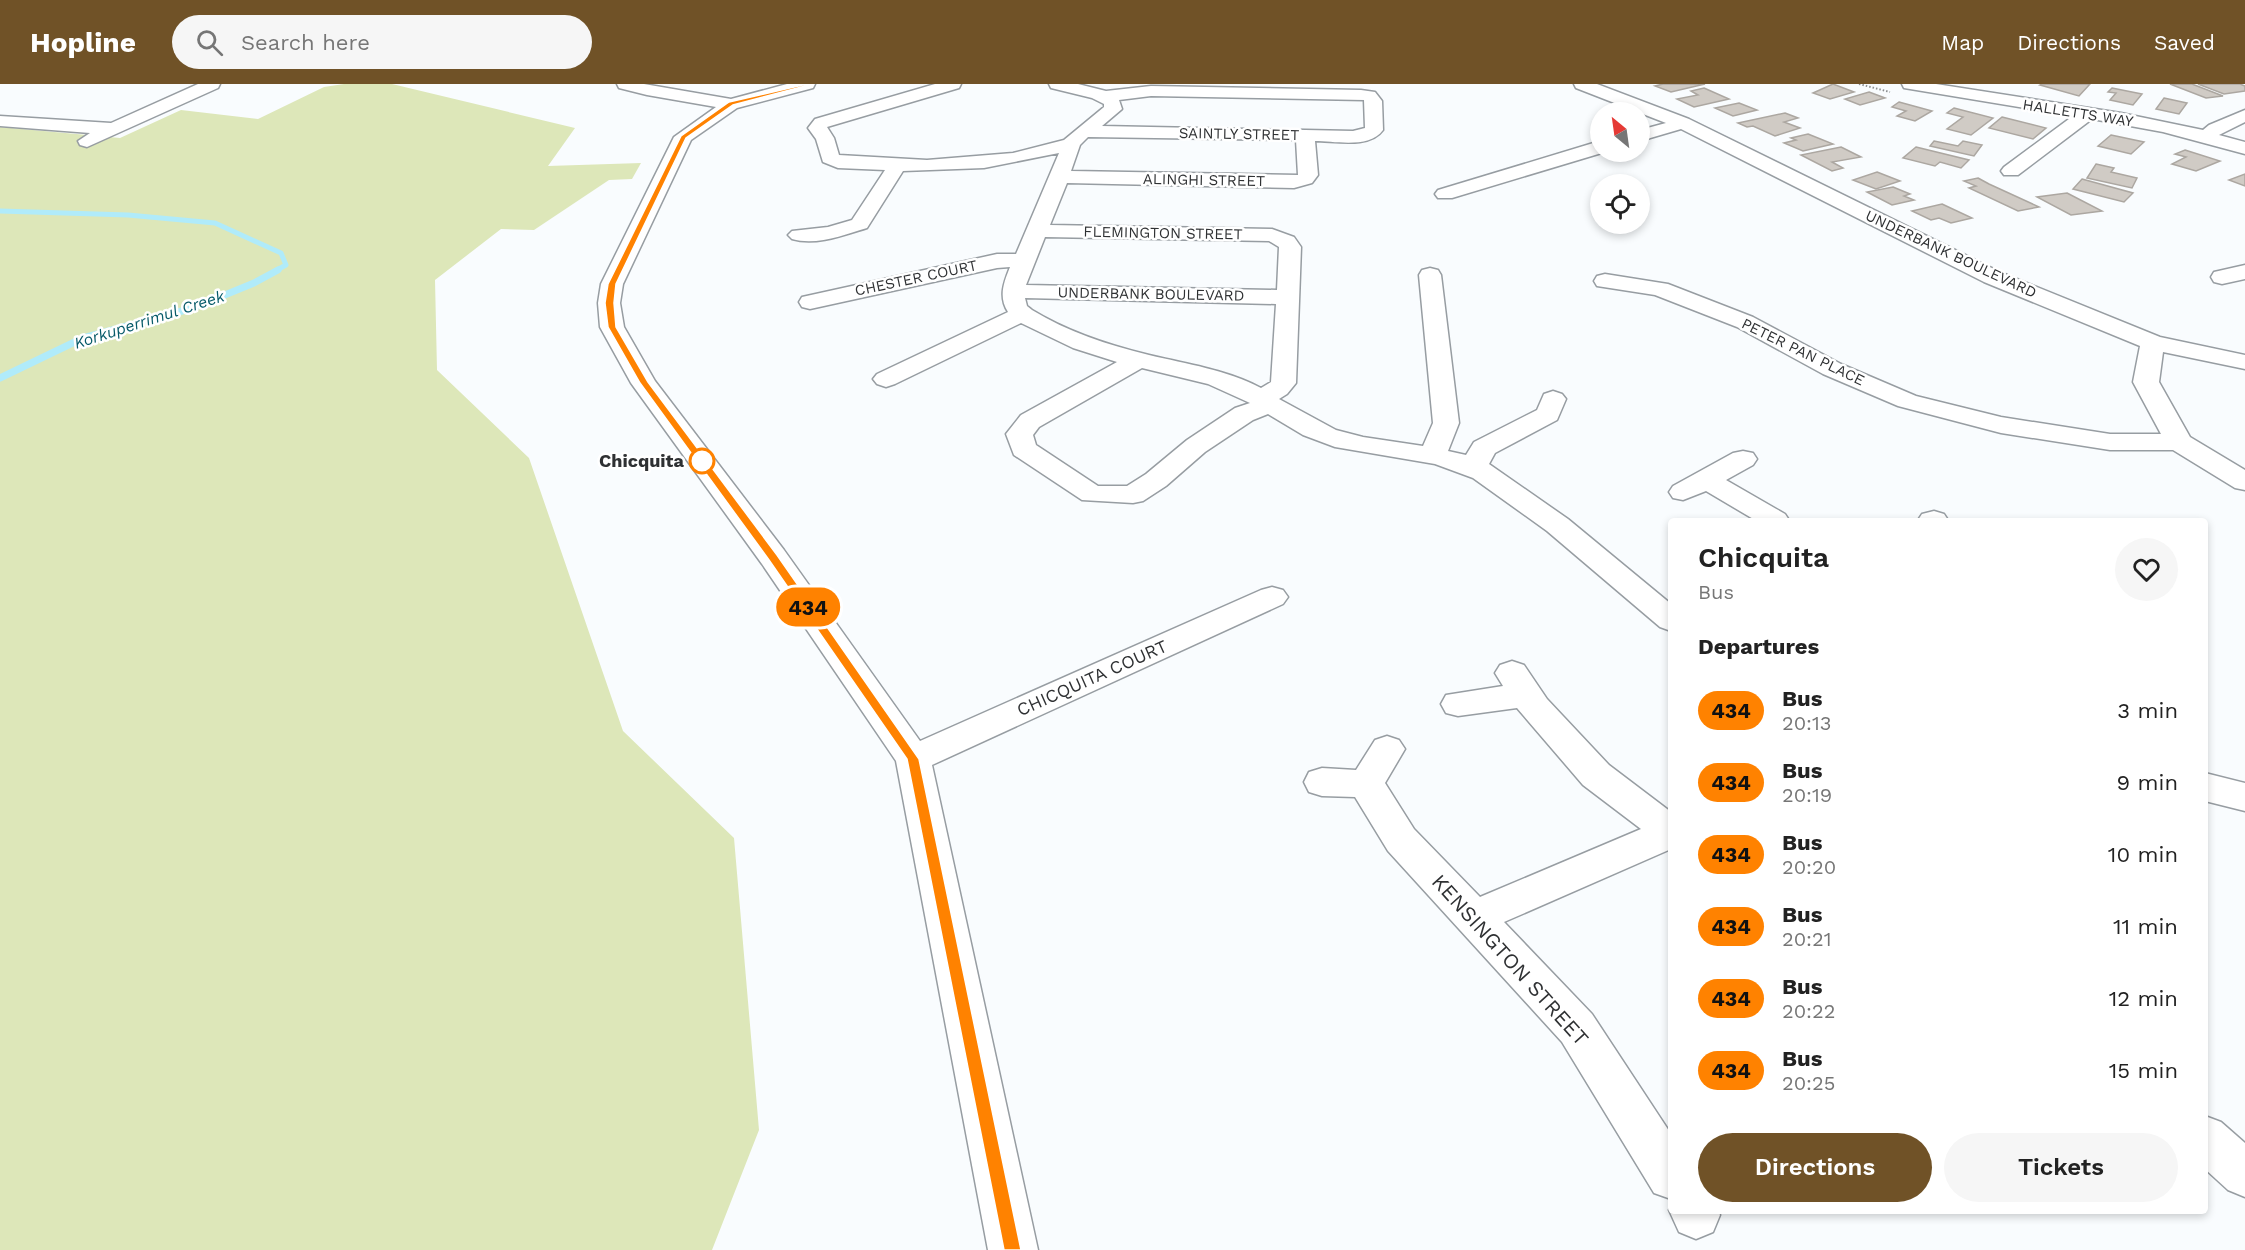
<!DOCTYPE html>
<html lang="en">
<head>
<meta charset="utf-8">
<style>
	:root { --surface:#fff; --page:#f6f6f6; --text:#222; --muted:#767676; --accent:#705227 }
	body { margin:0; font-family:"Work Sans",sans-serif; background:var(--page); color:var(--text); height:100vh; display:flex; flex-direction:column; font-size:22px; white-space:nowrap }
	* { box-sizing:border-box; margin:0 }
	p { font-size:20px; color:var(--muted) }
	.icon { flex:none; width:33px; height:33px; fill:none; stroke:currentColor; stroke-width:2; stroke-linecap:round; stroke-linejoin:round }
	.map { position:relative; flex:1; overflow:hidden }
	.panel { position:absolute; left:1668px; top:434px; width:540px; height:696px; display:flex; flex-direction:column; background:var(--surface); border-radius:6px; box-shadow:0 3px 9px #0003 }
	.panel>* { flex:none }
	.badge { padding:0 12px; border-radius:20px; font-size:21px; line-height:39px }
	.needle { width:39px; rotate:331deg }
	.buttons { position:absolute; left:1590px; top:18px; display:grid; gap:12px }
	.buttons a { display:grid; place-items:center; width:60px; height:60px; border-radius:50%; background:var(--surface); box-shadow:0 3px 9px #0003; font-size:30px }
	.map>.badge { position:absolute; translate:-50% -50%; box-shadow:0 0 0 3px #fff }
	h2 { padding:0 30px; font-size:22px; line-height:54px }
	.round { display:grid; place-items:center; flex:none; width:63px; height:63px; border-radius:32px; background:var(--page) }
	.head { display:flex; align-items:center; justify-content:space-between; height:102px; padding:0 30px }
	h1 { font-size:28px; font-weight:600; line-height:45px }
	.primary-button { display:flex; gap:12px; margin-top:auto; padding:12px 30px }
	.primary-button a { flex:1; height:69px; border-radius:36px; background:var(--accent); color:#fff; font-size:24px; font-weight:600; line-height:69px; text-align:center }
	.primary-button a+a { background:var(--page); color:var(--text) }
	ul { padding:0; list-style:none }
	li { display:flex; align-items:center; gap:18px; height:72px; padding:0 30px }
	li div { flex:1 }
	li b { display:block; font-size:22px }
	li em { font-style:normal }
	li .badge { min-width:66px; font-weight:700; text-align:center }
	header { display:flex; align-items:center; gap:36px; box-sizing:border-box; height:84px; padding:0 30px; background:var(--accent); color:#fff }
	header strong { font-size:28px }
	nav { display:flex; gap:33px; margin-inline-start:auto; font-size:21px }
	.search { width:420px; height:54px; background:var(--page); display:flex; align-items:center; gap:15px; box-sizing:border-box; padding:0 21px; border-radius:33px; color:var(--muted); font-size:22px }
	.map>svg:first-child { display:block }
	.green { fill:#dde7b9 }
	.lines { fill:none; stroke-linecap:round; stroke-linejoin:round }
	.stream-far1 { stroke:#b0ebfa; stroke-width:5 }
	.stream { stroke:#b0ebfa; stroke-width:7 }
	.building { fill:#d0cbc5; stroke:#aca7a1; stroke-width:1.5 }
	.minor-casing { stroke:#979da2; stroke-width:3 }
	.path { stroke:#8c8f91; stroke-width:2; stroke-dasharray:1.5 2; stroke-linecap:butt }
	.minor { fill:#fff; fill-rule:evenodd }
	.line { fill:#ff8200; stroke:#fff; stroke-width:1.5 }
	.stop-dot { fill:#fff; stroke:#ff8200; stroke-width:3 }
	.labels { text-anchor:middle; stroke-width:5; stroke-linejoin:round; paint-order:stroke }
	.far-street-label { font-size:15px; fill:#2f3133; stroke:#fff }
	.far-water-label { font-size:16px; font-style:italic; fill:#065a69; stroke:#fff }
	.stop-label { font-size:18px; font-weight:bold; fill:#2f3133; stroke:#fff; text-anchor:end }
	.street-label { font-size:18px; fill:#2f3133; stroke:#fff }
	.near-street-label { font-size:21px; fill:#2f3133; stroke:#fff }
</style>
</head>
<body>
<header>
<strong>Hopline</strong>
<div class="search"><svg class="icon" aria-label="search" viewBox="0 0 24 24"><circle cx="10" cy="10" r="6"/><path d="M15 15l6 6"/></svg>Search here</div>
<nav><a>Map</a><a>Directions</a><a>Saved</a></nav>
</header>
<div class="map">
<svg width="2245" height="1166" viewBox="0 0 2245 1166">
	<rect width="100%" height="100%" fill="#f9fcfe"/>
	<polygon class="green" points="344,0 392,0 575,44 548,82 641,79 632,95 609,96 534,146 501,145 435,196 437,286 529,374 623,647 734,754 759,1046 712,1166 0,1166 0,43 120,54 181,26 258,35 324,3"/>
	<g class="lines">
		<polyline class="stream-far1" points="0,127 128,131 215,139 281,169 286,181 275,187"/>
		<polyline class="stream" points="0,294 83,254 193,224 254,199 278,186"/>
	</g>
	<g class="building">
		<polygon points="1663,0 1705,0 1671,8 1655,2"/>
		<polygon points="1833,0 1854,8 1830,15 1813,9"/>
		<polygon points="2042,0 2090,0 2079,12 2040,1"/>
		<polygon points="2170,0 2192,0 2223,12 2206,14"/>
		<polygon points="2198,0 2240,0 2245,2 2245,7 2224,10"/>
		<polygon points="1704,4 1729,15 1694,23 1677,15 1698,11 1691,7"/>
		<polygon points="2112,4 2142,10 2133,21 2110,16 2116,9 2108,8"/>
		<polygon points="1869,8 1885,14 1860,21 1845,15"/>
		<polygon points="2164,14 2187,19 2179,30 2156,25"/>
		<polygon points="1899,18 1932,27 1915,37 1897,32 1906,27 1892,23"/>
		<polygon points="1739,19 1757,26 1733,32 1715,24"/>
		<polygon points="1954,24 1993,34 1971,51 1947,45 1963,33 1947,29"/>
		<polygon points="1785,29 1798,34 1784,38 1800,44 1775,52 1753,42 1747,43 1738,39"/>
		<polygon points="2002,33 2046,44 2033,55 1989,44"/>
		<polygon points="1808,50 1833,60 1803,67 1784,59 1796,56 1791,54"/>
		<polygon points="2111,51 2144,58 2131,70 2098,62"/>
		<polygon points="1934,57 1958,62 1963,57 1982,61 1974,72 1930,62"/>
		<polygon points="1841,63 1861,73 1832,78 1843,84 1832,87 1801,71"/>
		<polygon points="1916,63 1969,76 1961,84 1940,78 1935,82 1903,74"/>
		<polygon points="2185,66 2220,77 2196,87 2172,80 2186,73 2175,70"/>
		<polygon points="2096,80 2114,84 2111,88 2137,94 2132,104 2087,94"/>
		<polygon points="1877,88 1900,97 1876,105 1853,96"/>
		<polygon points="2245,90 2245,102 2229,96"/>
		<polygon points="1978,94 1989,100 2039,123 2018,127 1969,104 1976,102 1964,97"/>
		<polygon points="2082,95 2133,109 2124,118 2073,105"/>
		<polygon points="1893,103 1910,110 1904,112 1914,116 1892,121 1867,108"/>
		<polygon points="2067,109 2102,127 2071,131 2037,113"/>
		<polygon points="1942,120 1972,134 1951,139 1939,134 1931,136 1912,127"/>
	</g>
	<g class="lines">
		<defs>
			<g id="minor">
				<polygon points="198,0 220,0 218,4 87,63 80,61 78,57 90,49 0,42 0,32 111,39"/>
				<polygon points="617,0 644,0 731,15 787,0 815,0 813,4 737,24 691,56 623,200 620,219 624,243 655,297 784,466 920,657 1261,506 1272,503 1283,506 1288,513 1283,520 932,681 1038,1166 988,1166 896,677 762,480 631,299 600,243 598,219 601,200 674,53 716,23 647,11 619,4"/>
				<path d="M935,0H961L959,4L827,43L834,54L839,71L927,76L1013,69L1064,56L1104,23V20L1092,14L1051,4L1049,0H1078L1106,7L1151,2L1361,6L1375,8L1382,17L1383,46C1370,65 1335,57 1315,57L1318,91L1312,99L1294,104L1067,99L1050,141L1272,145L1294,153L1301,163L1296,299L1287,310L1279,315L1336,346L1363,353L1423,362L1433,339L1419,191L1422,186L1430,184L1438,186L1441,191L1459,339L1448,367L1466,371L1474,358L1537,326L1544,310L1553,307L1562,310L1566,315L1557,336L1495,369L1489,380L1568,435L1671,520V547L1660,543L1547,447L1473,394L1435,380L1335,363L1303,351L1268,330L1253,336L1205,368L1166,402L1143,417L1133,419L1082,416L1014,371L1006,350L1021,331L1117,278L1073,264L1021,239L895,300L886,303L877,300L873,295L877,290L1008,228C998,213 1004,198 1010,183L997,184L810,225L802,223L799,218L802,213L997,170H1016L1059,69L984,84L903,87L867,144C844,151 816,162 792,155L788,151L792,147L828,143L852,136L885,86L838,84L823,78L816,55L808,44L815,35ZM1151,12L1364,16L1365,44L1353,47L1102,42L1122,25L1119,16ZM1088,53L1296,56L1298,91L1071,87L1080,61ZM1045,153L1269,157L1279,163L1277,206L1026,201ZM1025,214L1276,220L1271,298L1261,304C1227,286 1187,280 1149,271C1108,261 1068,248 1032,226L1027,222ZM1142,284L1208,300L1250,319L1235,324L1187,356L1146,390L1127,402H1098L1036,361L1033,351L1039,343Z"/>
				<polygon points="1574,0 1597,0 1689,35 2000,188 2160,253 2245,271 2245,285 2163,268 2159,298 2190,353 2245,386 2245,406 2235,404 2173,366 2110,366 2001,349 1898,322 1823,290 1737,243 1655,211 1597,202 1594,197 1597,192 1605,190 1668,200 1753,233 1841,280 1916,312 2001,333 2110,350 2161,350 2133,298 2140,262 1984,198 1681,45 1640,57 1640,46 1666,39 1576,4"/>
				<polygon points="1902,0 1936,0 2121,29 2203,46 2209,41 2245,26 2245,38 2219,51 2245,58 2245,70 2163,48 2092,35 2018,91 2004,91 2001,87 2004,83 2073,32 1904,4"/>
				<polygon points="1600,57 1600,68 1605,68 1452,114 1438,114 1435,110 1438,106"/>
				<polygon points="2245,181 2245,195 2222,200 2214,198 2211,193 2214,188"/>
				<polygon points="1743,367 1753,369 1757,375 1753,381 1726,396 1785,430 1789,436 1755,436 1706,407 1683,416 1673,414 1669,408 1673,402 1733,369"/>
				<polygon points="1934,427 1944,430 1948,436 1918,436 1922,430"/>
				<polygon points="1512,577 1524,581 1547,615 1609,681 1671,728 1671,765 1504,838 1592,930 1671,1050 1671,1115 1654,1109 1562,958 1388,767 1355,713 1322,712 1309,708 1304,698 1309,688 1322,684 1356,686 1375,656 1387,652 1399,656 1405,665 1385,699 1414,745 1480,813 1641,745 1583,701 1517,624 1458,632 1446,629 1441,620 1446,611 1503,602 1495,589 1500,581"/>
				<polygon points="2205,689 2245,699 2245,727 2205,717"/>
				<polygon points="2205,1032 2221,1038 2245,1059 2245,1113 2228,1106 2205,1085"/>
				<polygon points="1671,1121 1671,1126 1718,1126 1720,1131 1713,1148 1696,1155 1679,1148 1669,1126"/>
			</g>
		</defs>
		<use href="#minor" class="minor-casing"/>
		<polyline class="path" points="1859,0 1890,8"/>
		<use href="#minor" class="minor"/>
	</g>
	<polygon class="line" points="807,0 809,1 733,21 686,54 616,200 614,219 616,243 648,298 777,471 919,675 1021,1166 1004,1166 907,675 769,476 640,299 608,243 605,219 608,200 681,52 729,18"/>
	<circle class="stop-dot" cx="702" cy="377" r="12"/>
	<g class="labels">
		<g class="far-street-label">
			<text transform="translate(2078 29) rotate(9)" y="5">HALLETTS WAY</text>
			<text transform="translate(1239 50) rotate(1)" y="5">SAINTLY STREET</text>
			<text transform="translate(1204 96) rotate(1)" y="5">ALINGHI STREET</text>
			<text transform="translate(1163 149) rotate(1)" y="5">FLEMINGTON STREET</text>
			<text transform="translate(1951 170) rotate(25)" y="5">UNDERBANK BOULEVARD</text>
			<text transform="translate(916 194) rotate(-12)" y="5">CHESTER COURT</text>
			<text transform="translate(1151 210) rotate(1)" y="5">UNDERBANK BOULEVARD</text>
			<text transform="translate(1803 268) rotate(26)" y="5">PETER PAN PLACE</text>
		</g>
		<g class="far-water-label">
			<text transform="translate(149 235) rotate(-18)" y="6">Korkuperrimul Creek</text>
		</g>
		<g class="stop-label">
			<text x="684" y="383">Chicquita</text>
		</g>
		<g class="street-label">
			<text transform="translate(1092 594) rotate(-24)" y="6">CHICQUITA COURT</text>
		</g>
		<g class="near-street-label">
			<text transform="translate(1510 876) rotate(48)" y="7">KENSINGTON STREET</text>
		</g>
	</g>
</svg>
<div class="buttons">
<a><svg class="needle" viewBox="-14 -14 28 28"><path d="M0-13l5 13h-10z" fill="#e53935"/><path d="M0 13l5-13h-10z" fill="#767676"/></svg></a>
<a><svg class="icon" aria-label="locate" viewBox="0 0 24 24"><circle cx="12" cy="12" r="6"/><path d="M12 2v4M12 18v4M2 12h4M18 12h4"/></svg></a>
</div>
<b class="badge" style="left:808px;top:523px;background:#ff8200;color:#111">434</b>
<section class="panel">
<div class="head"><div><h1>Chicquita</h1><p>Bus</p></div><a class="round"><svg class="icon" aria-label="heart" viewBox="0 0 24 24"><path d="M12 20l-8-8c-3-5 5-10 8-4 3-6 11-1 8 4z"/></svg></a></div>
<h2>Departures</h2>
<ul>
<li><span class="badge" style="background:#ff8200;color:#111">434</span><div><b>Bus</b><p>20:13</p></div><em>3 min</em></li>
<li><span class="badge" style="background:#ff8200;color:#111">434</span><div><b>Bus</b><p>20:19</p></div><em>9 min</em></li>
<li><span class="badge" style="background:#ff8200;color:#111">434</span><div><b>Bus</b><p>20:20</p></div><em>10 min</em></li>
<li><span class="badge" style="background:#ff8200;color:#111">434</span><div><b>Bus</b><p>20:21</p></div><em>11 min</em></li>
<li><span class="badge" style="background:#ff8200;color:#111">434</span><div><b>Bus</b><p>20:22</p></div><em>12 min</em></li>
<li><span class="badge" style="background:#ff8200;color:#111">434</span><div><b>Bus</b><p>20:25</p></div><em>15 min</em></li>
</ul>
<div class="primary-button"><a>Directions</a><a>Tickets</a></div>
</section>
</div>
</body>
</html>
